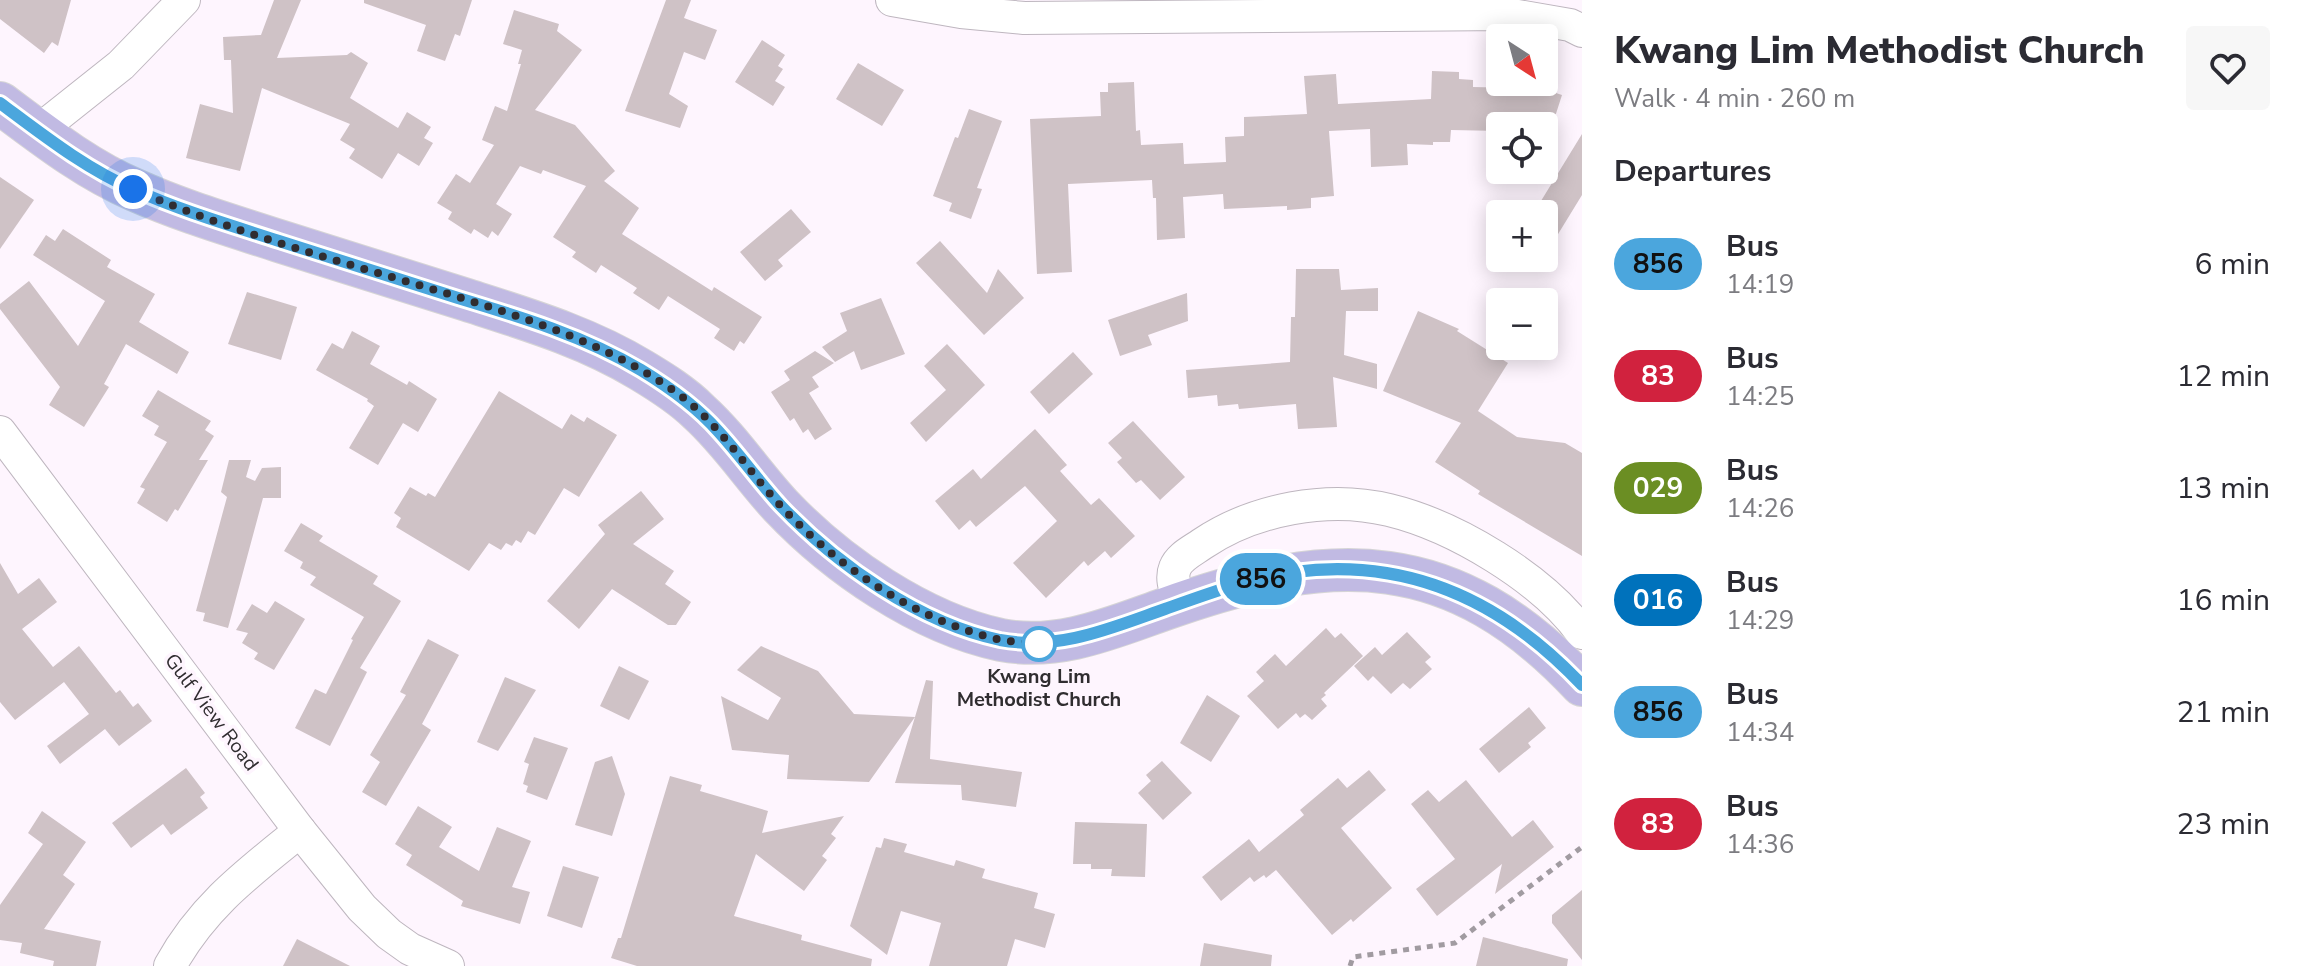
<!DOCTYPE html>
<html lang="en">
<head>
<meta charset="utf-8">
<style>
	:root { --surface:#fff; --page:#f7f7f7; --text:#2b2b33; --muted:#7c7c81 }
	body { margin:0; font-family:"Nunito Sans",sans-serif; background:var(--page); color:var(--text); height:100vh; display:flex; flex-direction:column; font-size:30px; white-space:nowrap }
	* { box-sizing:border-box; margin:0 }
	p { font-size:26px; color:var(--muted) }
	.icon { flex:none; width:44px; height:44px; fill:none; stroke:currentColor; stroke-width:2; stroke-linecap:round; stroke-linejoin:round }
	.map { position:relative; flex:1; overflow:hidden }
	.sheet { display:flex; flex-direction:column; background:var(--surface); width:720px }
	.sheet>* { flex:none }
	.badge { padding:0 16px; border-radius:26px; font-size:28px; line-height:52px }
	.needle { width:52px; rotate:144deg }
	.buttons { position:absolute; left:1486px; top:24px; display:grid; gap:16px }
	.buttons a { display:grid; place-items:center; width:72px; height:72px; border-radius:8px; background:var(--surface); box-shadow:0 4px 20px #0003; font-size:40px }
	.you { position:absolute; width:40px; height:40px; margin:-20px; border:6px solid #fff; border-radius:50%; background:#1a73e8; box-shadow:0 0 0 12px #1a73e833 }
	.map>.badge { position:absolute; translate:-50% -50%; box-shadow:0 0 0 4px #fff }
	h2 { padding:0 32px; font-size:30px; line-height:72px }
	.round { display:grid; place-items:center; flex:none; width:84px; height:84px; border-radius:8px; background:var(--page) }
	.overview { display:flex; align-items:center; justify-content:space-between; height:136px; padding:0 32px }
	h1 { font-size:38px; font-weight:800; line-height:60px }
	ul { padding:0; list-style:none }
	li { display:flex; align-items:center; gap:24px; height:112px; padding:0 32px }
	li div { flex:1 }
	li b { display:block; font-size:30px }
	li em { font-style:normal }
	li .badge { min-width:88px; font-weight:700; text-align:center }
	main { display:flex; flex:1; min-height:0 }
	.map>svg:first-child { display:block }
	.building { fill:#cfc2c6 }
	.lines { fill:none; stroke-linecap:round; stroke-linejoin:round }
	.minor-casing { stroke:#beb6bf; stroke-width:34 }
	.major-casing { stroke:#d6d5d6; stroke-width:44 }
	.path { stroke:#a19ba1; stroke-width:5; stroke-dasharray:6 6; stroke-linecap:butt }
	.minor { stroke:#fff; stroke-width:32 }
	.major { stroke:#c1bae3; stroke-width:42 }
	.line-casing { stroke:#fff; stroke-width:18 }
	.line { stroke:#4ba6dd; stroke-width:12 }
	.walk { stroke:#302d30; stroke-width:8; stroke-dasharray:0 14.4 }
	.stop-dot { fill:#fff; stroke:#4ba6dd; stroke-width:4 }
	.labels { text-anchor:middle; stroke-width:7; stroke-linejoin:round; paint-order:stroke }
	.stop-label { font-size:20px; font-weight:bold; fill:#302d30; stroke:#fef5fe }
	.street-label { font-size:20px; fill:#302d30; stroke:#fef5fe }
</style>
</head>
<body>
<main>
<div class="map">
<svg width="1582" height="966" viewBox="0 0 1582 966">
	<rect width="100%" height="100%" fill="#fef5fe"/>
	<g class="building">
		<polygon points="0,0 71,0 58,46 52,42 44,53 0,19"/>
		<polygon points="274,0 301,0 277,58 347,55 351,52 368,63 350,98 398,128 407,112 431,127 424,138 433,143 419,166 398,153 382,179 349,158 355,149 340,140 350,124 262,88 240,171 186,158 200,104 233,113 231,60 224,60 223,37 261,35"/>
		<polygon points="364,0 472,0 460,36 455,34 445,61 417,51 426,25 364,3"/>
		<polygon points="666,0 691,0 684,18 717,30 705,60 684,52 669,94 688,106 680,128 625,111"/>
		<polygon points="514,10 559,24 557,31 582,50 535,110 575,125 615,171 604,181 639,208 622,234 712,291 714,287 762,317 744,344 740,341 734,351 714,338 720,329 668,296 659,310 633,293 637,288 601,265 596,273 572,257 576,252 553,237 586,186 543,170 541,174 520,166 496,204 512,214 498,236 492,231 488,238 474,229 471,234 448,219 452,212 437,203 456,174 470,183 494,145 482,140 495,106 507,111 521,64 518,64 522,50 503,44"/>
		<polygon points="762,40 785,55 778,66 783,69 775,81 785,87 773,106 735,82"/>
		<polygon points="858,63 904,90 882,126 836,99"/>
		<polygon points="1432,71 1459,72 1459,79 1473,80 1473,87 1517,88 1519,82 1546,82 1544,89 1562,95 1552,126 1500,126 1500,131 1451,130 1450,142 1433,142 1433,145 1407,144 1408,165 1371,167 1370,129 1329,131 1334,196 1311,198 1311,208 1287,210 1287,206 1224,209 1223,194 1183,197 1185,238 1157,240 1156,198 1153,198 1152,180 1068,184 1072,272 1037,274 1030,119 1101,116 1100,92 1108,92 1108,83 1134,82 1136,131 1140,130 1141,145 1183,143 1184,164 1226,162 1225,137 1244,136 1244,117 1307,114 1304,76 1336,74 1338,104 1431,99"/>
		<polygon points="969,109 1002,121 977,188 982,189 971,219 949,211 952,203 933,196 955,137 958,138"/>
		<polygon points="1582,134 1582,195 1544,257 1544,214 1533,214"/>
		<polygon points="0,177 34,200 0,249"/>
		<polygon points="791,209 811,232 778,260 783,266 765,281 740,252"/>
		<polygon points="63,229 111,260 107,267 155,294 139,322 189,352 177,374 126,344 104,384 109,387 84,427 49,405 60,387 0,309 0,304 29,281 78,346 105,301 33,255 46,235 55,241"/>
		<polygon points="940,241 987,293 998,269 1024,298 984,335 916,263"/>
		<polygon points="1296,269 1339,269 1341,290 1378,288 1378,311 1346,311 1344,355 1377,364 1377,389 1333,377 1337,427 1298,429 1296,404 1239,409 1238,404 1218,406 1217,395 1188,398 1186,370 1290,362 1291,317 1295,317"/>
		<polygon points="247,292 297,307 281,360 228,344"/>
		<polygon points="1187,293 1188,321 1148,335 1152,345 1120,356 1108,320"/>
		<polygon points="881,298 905,354 861,370 854,351 835,362 822,347 847,331 840,313"/>
		<polygon points="1418,311 1459,329 1457,331 1508,363 1478,411 1517,437 1565,443 1582,453 1582,556 1478,494 1480,491 1435,462 1461,423 1383,391"/>
		<polygon points="352,331 380,346 370,364 407,385 409,381 437,399 418,432 403,423 378,465 349,448 374,406 367,401 368,399 316,370 332,343 343,349"/>
		<polygon points="947,344 985,385 926,442 910,423 946,390 924,366"/>
		<polygon points="815,351 834,363 812,377 819,387 809,393 832,429 815,440 808,429 803,433 794,418 790,421 771,392 790,380 784,371"/>
		<polygon points="1073,352 1093,374 1049,414 1030,392"/>
		<polygon points="158,390 211,421 205,430 214,436 199,460 208,460 178,511 175,509 167,522 137,503 145,489 140,487 167,442 154,435 159,426 142,416"/>
		<polygon points="499,391 562,429 571,414 584,422 587,417 617,435 579,497 564,488 535,535 528,531 521,543 516,540 512,546 506,543 501,550 489,543 469,571 396,527 401,518 394,513 410,487 426,496 428,493 435,497"/>
		<polygon points="1133,421 1185,477 1160,500 1141,480 1136,483 1117,462 1122,458 1108,443"/>
		<polygon points="1035,429 1067,465 1060,471 1091,505 1099,498 1135,536 1111,558 1105,551 1088,566 1084,561 1046,598 1013,563 1057,521 1025,486 976,527 970,520 959,530 935,501 973,469 981,479"/>
		<polygon points="229,460 251,460 246,477 255,481 262,468 281,467 281,498 263,498 228,628 203,621 205,613 196,611 227,497 221,492"/>
		<polygon points="641,491 664,519 633,544 674,571 665,584 691,602 676,625 668,625 612,589 579,629 547,601 605,534 598,525"/>
		<polygon points="301,523 323,536 319,541 378,576 373,584 401,601 360,668 367,672 330,746 295,728 315,689 326,694 353,640 351,639 364,617 310,585 316,577 300,568 303,562 284,551"/>
		<polygon points="0,563 18,594 39,578 57,602 22,629 53,667 79,646 116,693 120,690 133,707 138,703 152,721 119,746 105,729 60,764 47,746 89,714 64,682 15,720 0,702"/>
		<polygon points="275,601 305,619 274,670 254,659 258,653 242,643 248,633 236,630 252,604 267,613"/>
		<polygon points="1326,628 1335,638 1341,633 1363,656 1324,693 1326,695 1321,699 1327,706 1312,720 1305,714 1300,718 1296,713 1278,729 1247,696 1264,681 1256,672 1275,654 1286,666"/>
		<polygon points="1407,632 1431,657 1425,662 1432,669 1410,689 1403,683 1391,694 1373,676 1368,681 1354,666 1375,647 1382,655"/>
		<polygon points="428,639 459,655 422,724 431,730 386,806 362,792 380,762 370,755 406,695 400,692"/>
		<polygon points="761,646 818,671 854,714 915,717 926,680 933,681 930,759 1022,772 1016,807 962,800 961,785 895,783 915,717 869,782 787,779 789,755 732,750 721,696 768,720 781,698 737,670"/>
		<polygon points="619,666 649,681 629,720 600,706"/>
		<polygon points="505,677 536,690 498,751 477,742"/>
		<polygon points="1207,695 1240,716 1211,762 1180,743"/>
		<polygon points="1529,707 1546,728 1528,743 1531,747 1499,773 1479,749"/>
		<polygon points="534,737 568,748 547,800 526,792 528,786 523,784 529,764 524,762"/>
		<polygon points="612,756 625,794 612,836 575,825 595,762"/>
		<polygon points="1162,761 1192,793 1163,820 1138,793 1151,781 1146,775"/>
		<polygon points="186,768 205,793 200,797 208,808 171,835 163,824 131,848 112,823"/>
		<polygon points="1369,770 1386,790 1341,828 1392,888 1353,922 1351,919 1332,935 1276,870 1266,878 1264,875 1254,882 1250,877 1221,901 1202,877 1249,839 1259,852 1304,815 1300,810 1338,778 1347,788"/>
		<polygon points="670,776 702,785 700,791 768,811 762,833 844,816 831,834 836,838 822,856 827,860 804,891 756,854 734,916 802,935 801,940 872,959 871,966 637,966 611,958 618,938 621,938"/>
		<polygon points="1466,780 1512,837 1533,820 1554,847 1495,894 1502,864 1437,916 1416,889 1455,859 1411,804 1428,790 1439,802"/>
		<polygon points="418,806 452,827 439,847 479,871 497,827 531,841 512,887 530,892 520,924 461,906 463,901 406,865 412,855 395,844"/>
		<polygon points="42,811 86,842 63,875 75,884 44,929 101,941 96,966 53,966 54,961 20,953 22,943 0,940 0,905 43,844 28,833"/>
		<polygon points="1075,822 1147,824 1145,877 1111,876 1112,869 1091,869 1091,864 1073,864"/>
		<polygon points="884,838 907,844 904,852 954,866 956,860 985,869 982,878 1038,893 1034,908 1055,914 1045,948 1015,939 1007,966 929,966 941,923 901,911 887,955 850,926 876,847 881,848"/>
		<polygon points="563,866 599,877 582,928 547,916"/>
		<polygon points="1582,890 1582,960 1552,923 1552,915"/>
		<polygon points="1483,937 1568,959 1567,966 1476,966"/>
		<polygon points="297,939 350,966 283,966"/>
		<polygon points="1204,943 1272,955 1271,966 1200,966"/>
	</g>
	<g class="lines">
		<defs>
			<g id="minor">
				<polyline points="892,0 961,12 1024,18 1506,14 1570,25 1582,31"/>
				<polyline points="38,131 121,65 184,0"/>
				<polyline points="0,432 300,831 362,908 389,934 410,949 448,966"/>
				<path d="M1180,604C1177,593 1170,580 1175,568C1179,557 1192,551 1202,544C1254,509 1328,495 1389,510C1455,526 1542,578 1582,633"/>
				<path d="M170,966C203,906 248,873 300,831"/>
			</g>
			<path id="major" d="M0,103C43,135 86,169 135,190C182,211 230,225 279,241C341,261 404,280 467,300C526,319 587,337 641,370C661,382 682,395 699,412C730,440 753,476 781,506C837,565 921,623 1001,640C1059,651 1111,628 1165,609C1333,549 1453,547 1582,685"/>
		</defs>
		<use href="#minor" class="minor-casing"/>
		<use href="#major" class="major-casing"/>
		<polyline class="path" points="1350,966 1353,957 1455,943 1582,847"/>
		<use href="#minor" class="minor"/>
		<use href="#major" class="major"/>
	</g>
	<g class="lines">
		<defs>
			<path id="line" d="M0,103C43,135 86,169 135,190C182,211 230,225 279,241C339,260 398,279 458,298C521,317 584,336 641,370C669,387 696,406 718,431C740,455 759,482 781,506C837,565 920,623 1000,640C1059,651 1111,628 1165,609C1207,594 1250,578 1294,572C1409,557 1504,602 1582,685"/>
		</defs>
		<use href="#line" class="line-casing"/>
		<use href="#line" class="line"/>
		<path class="walk" d="M133,189C236,234 347,263 455,296C534,321 613,346 681,396C720,425 746,468 778,503C835,565 915,620 997,639C1011,642 1025,642 1039,644"/>
	</g>
	<circle class="stop-dot" cx="1039" cy="644" r="16"/>
	<g class="labels">
		<g class="stop-label">
			<text x="1039" y="683">Kwang Lim<tspan x="1039" dy="23">Methodist Church</tspan></text>
		</g>
		<g class="street-label">
			<text transform="translate(212 712) rotate(53)" y="7">Gulf View Road</text>
		</g>
	</g>
</svg>
<div class="buttons">
<a><svg class="needle" viewBox="-14 -14 28 28"><path d="M0-13l5 13h-10z" fill="#e53935"/><path d="M0 13l5-13h-10z" fill="#7c7c81"/></svg></a>
<a><svg class="icon" aria-label="locate" viewBox="0 0 24 24"><circle cx="12" cy="12" r="6"/><path d="M12 2v4M12 18v4M2 12h4M18 12h4"/></svg></a>
<a>+</a>
<a>−</a>
</div>
<div class="you" style="left:133px;top:189px"></div>
<b class="badge" style="left:1261px;top:579px;background:#4ba6dd;color:#111">856</b>
</div>
<section class="sheet">
<div class="overview"><div><h1>Kwang Lim Methodist Church</h1><p>Walk · 4 min · 260 m</p></div><a class="round"><svg class="icon" aria-label="heart" viewBox="0 0 24 24"><path d="M12 20l-8-8c-3-5 5-10 8-4 3-6 11-1 8 4z"/></svg></a></div>
<h2>Departures</h2>
<ul>
<li><span class="badge" style="background:#4ba6dd;color:#111">856</span><div><b>Bus</b><p>14:19</p></div><em>6 min</em></li>
<li><span class="badge" style="background:#d1223e;color:#fff">83</span><div><b>Bus</b><p>14:25</p></div><em>12 min</em></li>
<li><span class="badge" style="background:#6b8e23;color:#fff">029</span><div><b>Bus</b><p>14:26</p></div><em>13 min</em></li>
<li><span class="badge" style="background:#0072bc;color:#fff">016</span><div><b>Bus</b><p>14:29</p></div><em>16 min</em></li>
<li><span class="badge" style="background:#4ba6dd;color:#111">856</span><div><b>Bus</b><p>14:34</p></div><em>21 min</em></li>
<li><span class="badge" style="background:#d1223e;color:#fff">83</span><div><b>Bus</b><p>14:36</p></div><em>23 min</em></li>
</ul>
</section>
</main>
</body>
</html>
